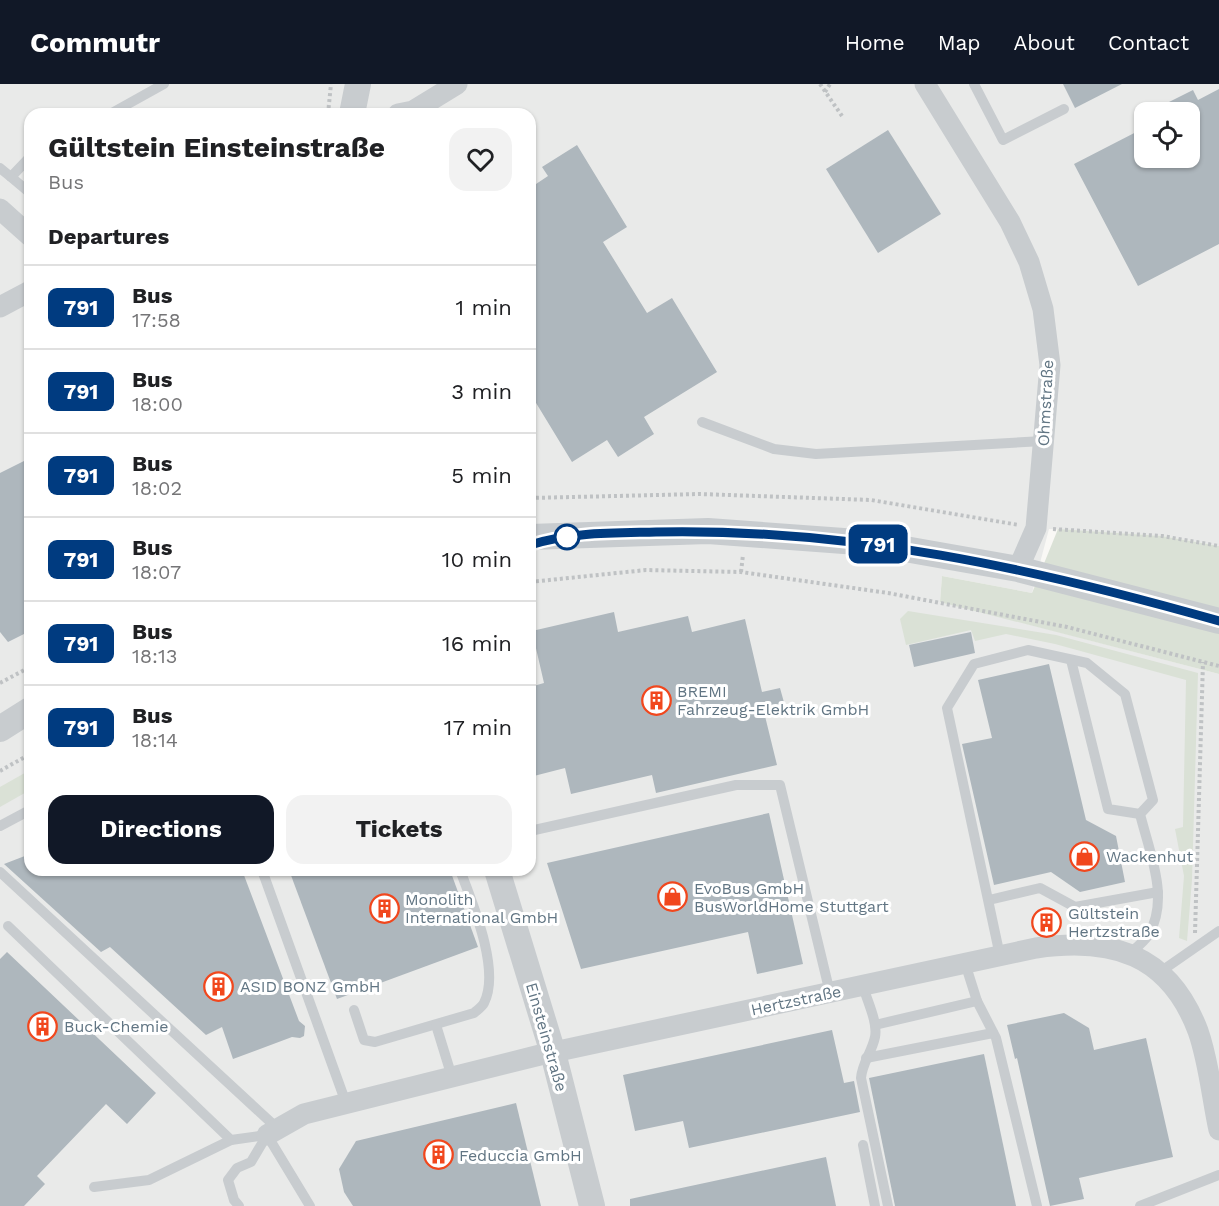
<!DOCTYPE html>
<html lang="en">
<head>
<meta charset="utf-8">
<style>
	:root { --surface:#fff; --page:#f2f2f2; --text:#202124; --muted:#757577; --line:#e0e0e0; --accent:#111827 }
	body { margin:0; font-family:"Work Sans",sans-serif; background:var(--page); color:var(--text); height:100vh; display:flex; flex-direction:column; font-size:22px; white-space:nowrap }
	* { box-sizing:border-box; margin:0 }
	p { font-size:20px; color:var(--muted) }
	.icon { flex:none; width:33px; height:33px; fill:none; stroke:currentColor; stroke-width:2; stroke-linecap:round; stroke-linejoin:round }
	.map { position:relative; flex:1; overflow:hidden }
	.side { position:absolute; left:24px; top:24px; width:512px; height:768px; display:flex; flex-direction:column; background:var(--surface); border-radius:18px; box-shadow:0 2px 4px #0004 }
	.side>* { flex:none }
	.badge { padding:0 12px; border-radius:9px; font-size:21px; line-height:39px }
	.buttons { position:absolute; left:1134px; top:18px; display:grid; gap:12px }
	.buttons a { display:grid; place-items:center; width:66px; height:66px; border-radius:12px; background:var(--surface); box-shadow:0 2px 4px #0004; font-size:30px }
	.map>.badge { position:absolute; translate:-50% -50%; box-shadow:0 0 0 3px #fff }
	h2 { padding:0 24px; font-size:22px; line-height:54px }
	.round { display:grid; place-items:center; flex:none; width:63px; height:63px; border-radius:18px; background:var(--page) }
	.summary { display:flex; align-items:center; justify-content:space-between; height:102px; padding:0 24px }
	h1 { font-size:28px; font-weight:700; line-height:45px }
	.primary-button { display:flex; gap:12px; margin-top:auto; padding:12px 24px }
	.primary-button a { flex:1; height:69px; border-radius:18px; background:var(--accent); color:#fff; font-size:24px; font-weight:700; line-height:69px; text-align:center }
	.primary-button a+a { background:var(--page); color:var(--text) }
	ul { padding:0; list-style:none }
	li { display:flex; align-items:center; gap:18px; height:84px; padding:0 24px; border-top:2px solid var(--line) }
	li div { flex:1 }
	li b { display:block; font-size:22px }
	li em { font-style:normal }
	li .badge { min-width:66px; font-weight:700; text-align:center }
	header { display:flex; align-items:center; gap:36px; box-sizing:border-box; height:84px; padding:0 30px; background:var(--accent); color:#fff }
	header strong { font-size:28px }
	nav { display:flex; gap:33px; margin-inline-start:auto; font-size:21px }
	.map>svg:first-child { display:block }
	.built { fill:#e9eae9; fill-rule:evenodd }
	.green { fill:#dae1d6 }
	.building { fill:#aeb7bd }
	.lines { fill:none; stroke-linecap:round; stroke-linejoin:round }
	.path { stroke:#bfc2c4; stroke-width:4; stroke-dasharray:3 3; stroke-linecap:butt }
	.service { stroke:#c8cccf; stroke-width:10 }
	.minor { stroke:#c8cccf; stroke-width:21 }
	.tertiary { stroke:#c8cccf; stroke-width:26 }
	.line-casing { stroke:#fff; stroke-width:14 }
	.line { stroke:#003b80; stroke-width:9 }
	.stop-dot { fill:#fff; stroke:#003b80; stroke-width:3 }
	.labels { text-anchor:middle; stroke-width:6; stroke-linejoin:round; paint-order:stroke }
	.street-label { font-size:16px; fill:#617583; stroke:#fff }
	.poi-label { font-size:16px; fill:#617583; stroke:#fff; text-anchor:start }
</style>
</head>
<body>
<header>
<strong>Commutr</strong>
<nav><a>Home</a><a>Map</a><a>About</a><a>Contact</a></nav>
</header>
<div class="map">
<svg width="1219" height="1122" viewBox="0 0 1219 1122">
	<rect width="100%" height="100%" fill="#f9f8f5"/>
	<path class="built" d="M0,0H1219V462L1162,452L1049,445L1032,509L942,492L940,517L1219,590V1122H0ZM1144,28H1190V74H1144ZM30,30H530V786H30Z"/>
	<g class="green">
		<polygon points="1058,445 1162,452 1219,462 1219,590 940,518 942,492 1032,509"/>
		<polygon points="908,527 1056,551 1198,589 1192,796 1187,857 1179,854 1184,792 1175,745 1183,743 1186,596 1055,560 1006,550 975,557 971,546 906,561 900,535"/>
		<polygon points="30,686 30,706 0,723 0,703"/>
	</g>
	<g class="building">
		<polygon points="1063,0 1122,0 1075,24"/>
		<polygon points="1219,5 1219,160 1138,202 1074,80 1144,44 1144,74 1190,74 1190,28 1149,28 1193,6 1198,16"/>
		<polygon points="888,46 941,130 878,169 826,85"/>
		<polygon points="577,61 627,143 603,158 647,229 672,214 717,288 644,333 654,350 618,373 607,356 572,378 530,309 530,104 548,92 542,83"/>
		<polygon points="30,374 30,547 8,558 0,548 0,389"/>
		<polygon points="614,528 618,548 688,532 692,548 745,535 762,608 780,604 785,622 764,628 777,681 656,709 652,691 571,710 565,684 530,693 530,603 544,599 532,547"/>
		<polygon points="971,548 975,569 914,583 909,561"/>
		<polygon points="1049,580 1086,736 1116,752 1125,798 1080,808 1051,788 994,801 962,660 992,654 978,596"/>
		<polygon points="769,729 803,880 757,890 748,848 581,885 547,779"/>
		<polygon points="30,770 30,786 242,786 299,937 305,942 304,952 300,954 292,953 233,975 222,943 206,951 110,863 101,868 4,780"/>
		<polygon points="289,786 450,786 478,863 337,915"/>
		<polygon points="7,868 156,1009 127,1040 106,1020 37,1092 45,1100 24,1122 0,1122 0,875"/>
		<polygon points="1064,929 1089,944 1094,966 1146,954 1173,1073 1079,1094 1084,1115 1050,1122 1017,974 1015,975 1007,941"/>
		<polygon points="832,946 844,999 854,997 860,1028 689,1064 683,1037 635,1047 623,991"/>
		<polygon points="984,970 1016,1122 895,1122 869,994"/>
		<polygon points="516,1019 541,1122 353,1122 344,1108 339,1085 356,1057"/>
		<polygon points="826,1073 836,1122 630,1122 630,1115"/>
	</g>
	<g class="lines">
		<g class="path">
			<polyline points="820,0 842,32"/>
			<polyline points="825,8 830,0"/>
			<polyline points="328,30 331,0"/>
			<polyline points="530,414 700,410 871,416 1019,441"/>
			<polyline points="1053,445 1162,452 1219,462"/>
			<polyline points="741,488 743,471"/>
			<polyline points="530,498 646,486 741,488 888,509 1067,543 1219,582"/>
			<polyline points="0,599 30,583"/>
			<polyline points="0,687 30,670"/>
			<polyline points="1195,849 1203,578"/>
		</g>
		<g class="service">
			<polyline points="974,0 1003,56 1064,25"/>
			<polyline points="110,30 164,0"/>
			<polyline points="30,73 11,93 30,109"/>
			<polyline points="0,84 11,93"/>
			<polyline points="702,338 774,365 816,370 1043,357"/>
			<polyline points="1071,576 1108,725 1140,730"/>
			<polyline points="0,742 30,726"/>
			<polyline points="530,747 736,701 780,701 830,909"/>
			<polyline points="262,786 346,1019"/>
			<polyline points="0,788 278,1045"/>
			<polyline points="989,816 1040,804 1075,823 1158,808"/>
			<polyline points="8,842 231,1056 267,1051"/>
			<path d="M1000,872L947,624L974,580L1028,566L1087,579L1125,610L1153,716L1140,730C1149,767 1170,814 1149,850C1144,858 1136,864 1129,870"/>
			<polyline points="965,879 977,917 996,954 1037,1122"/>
			<polyline points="1160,888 1219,847"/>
			<path d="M863,902C867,917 878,938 875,953C872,968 862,979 861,994L888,1122"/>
			<path d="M354,926L364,956L375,958L474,929C477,926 482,923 484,919C501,886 472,818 460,786"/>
			<polyline points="436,941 452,993"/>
			<polyline points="875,941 977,917"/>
			<polyline points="866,974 993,949"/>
			<polyline points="267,1051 310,1122"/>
			<polyline points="863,1061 875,1122"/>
			<polyline points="94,1103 149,1096 231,1056"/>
			<polyline points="239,1122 234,1116 228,1096 237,1084 251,1078 267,1051"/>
			<polyline points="1140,1122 1219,1091"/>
		</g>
		<g class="minor">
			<polyline points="925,0 1010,138 1029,178 1043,225 1050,281 1036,444 1018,485"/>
			<polyline points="398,30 413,27 457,0"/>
			<polyline points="0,125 30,152"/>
			<polyline points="0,223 30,207"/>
			<path d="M267,1051L304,1030L540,971L1036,864C1112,853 1169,870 1198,947C1209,978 1212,1014 1219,1046"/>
		</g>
		<g class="tertiary">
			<polyline points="352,30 358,0"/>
			<polyline points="530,453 708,447 871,459 1018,485 1219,537"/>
			<polyline points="0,645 30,626"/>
			<polyline points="497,786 553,969 592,1122"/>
		</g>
	</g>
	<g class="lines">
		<defs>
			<path id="line" d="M530,461C569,448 614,449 656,448C850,444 1033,484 1219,537"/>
		</defs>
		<use href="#line" class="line-casing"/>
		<use href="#line" class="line"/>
	</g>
	<defs>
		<symbol id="building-ring" viewBox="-11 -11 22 22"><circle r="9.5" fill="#fff" stroke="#f1471d" stroke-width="1.5"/><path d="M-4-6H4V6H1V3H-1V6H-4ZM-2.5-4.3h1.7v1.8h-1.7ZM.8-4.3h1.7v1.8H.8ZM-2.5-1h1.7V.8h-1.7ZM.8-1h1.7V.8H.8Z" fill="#f1471d"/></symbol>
		<symbol id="shop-ring" viewBox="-11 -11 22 22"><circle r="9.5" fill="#fff" stroke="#f1471d" stroke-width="1.5"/><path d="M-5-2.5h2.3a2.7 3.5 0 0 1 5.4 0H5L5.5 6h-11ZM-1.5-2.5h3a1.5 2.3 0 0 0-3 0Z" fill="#f1471d"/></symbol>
	</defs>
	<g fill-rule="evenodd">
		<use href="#building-ring" x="640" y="600" width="33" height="33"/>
		<use href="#shop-ring" x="1068" y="756" width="33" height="33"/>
		<use href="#shop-ring" x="656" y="796" width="33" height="33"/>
		<use href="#building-ring" x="368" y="808" width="33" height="33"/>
		<use href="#building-ring" x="1030" y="822" width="33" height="33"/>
		<use href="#building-ring" x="202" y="886" width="33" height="33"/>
		<use href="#building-ring" x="26" y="926" width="33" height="33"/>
		<use href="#building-ring" x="422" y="1054" width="33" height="33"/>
	</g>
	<circle class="stop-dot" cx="567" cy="453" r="12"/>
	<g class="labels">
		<g class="street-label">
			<text transform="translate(1045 319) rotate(-87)" y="6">Ohmstraße</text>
			<text transform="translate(796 916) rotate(-12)" y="6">Hertzstraße</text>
			<text transform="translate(547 953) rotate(74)" y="6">Einsteinstraße</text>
		</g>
		<g class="poi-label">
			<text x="677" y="613">BREMI<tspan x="677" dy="18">Fahrzeug-Elektrik GmbH</tspan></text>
			<text x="1106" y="778">Wackenhut</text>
			<text x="694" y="810">EvoBus GmbH<tspan x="694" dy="18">BusWorldHome Stuttgart</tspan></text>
			<text x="405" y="821">Monolith<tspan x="405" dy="18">International GmbH</tspan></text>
			<text x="1068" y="835">Gültstein<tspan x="1068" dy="18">Hertzstraße</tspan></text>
			<text x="240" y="908">ASID BONZ GmbH</text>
			<text x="64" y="948">Buck-Chemie</text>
			<text x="459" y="1077">Feduccia GmbH</text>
		</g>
	</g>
</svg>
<div class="buttons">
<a><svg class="icon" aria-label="locate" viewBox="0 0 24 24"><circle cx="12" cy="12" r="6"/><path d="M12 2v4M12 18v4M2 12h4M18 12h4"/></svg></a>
</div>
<b class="badge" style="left:878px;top:460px;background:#003b80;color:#fff">791</b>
<section class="side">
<div class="summary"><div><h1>Gültstein Einsteinstraße</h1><p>Bus</p></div><a class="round"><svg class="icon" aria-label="heart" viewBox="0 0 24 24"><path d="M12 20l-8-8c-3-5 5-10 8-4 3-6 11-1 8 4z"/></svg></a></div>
<h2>Departures</h2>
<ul>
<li><span class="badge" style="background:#003b80;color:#fff">791</span><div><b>Bus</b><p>17:58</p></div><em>1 min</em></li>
<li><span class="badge" style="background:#003b80;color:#fff">791</span><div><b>Bus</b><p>18:00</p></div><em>3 min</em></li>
<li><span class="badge" style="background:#003b80;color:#fff">791</span><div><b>Bus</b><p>18:02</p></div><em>5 min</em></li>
<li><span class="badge" style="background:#003b80;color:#fff">791</span><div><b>Bus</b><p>18:07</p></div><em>10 min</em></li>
<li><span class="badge" style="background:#003b80;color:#fff">791</span><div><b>Bus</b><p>18:13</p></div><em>16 min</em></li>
<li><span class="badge" style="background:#003b80;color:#fff">791</span><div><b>Bus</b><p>18:14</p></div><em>17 min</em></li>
</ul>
<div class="primary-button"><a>Directions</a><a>Tickets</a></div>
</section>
</div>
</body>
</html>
